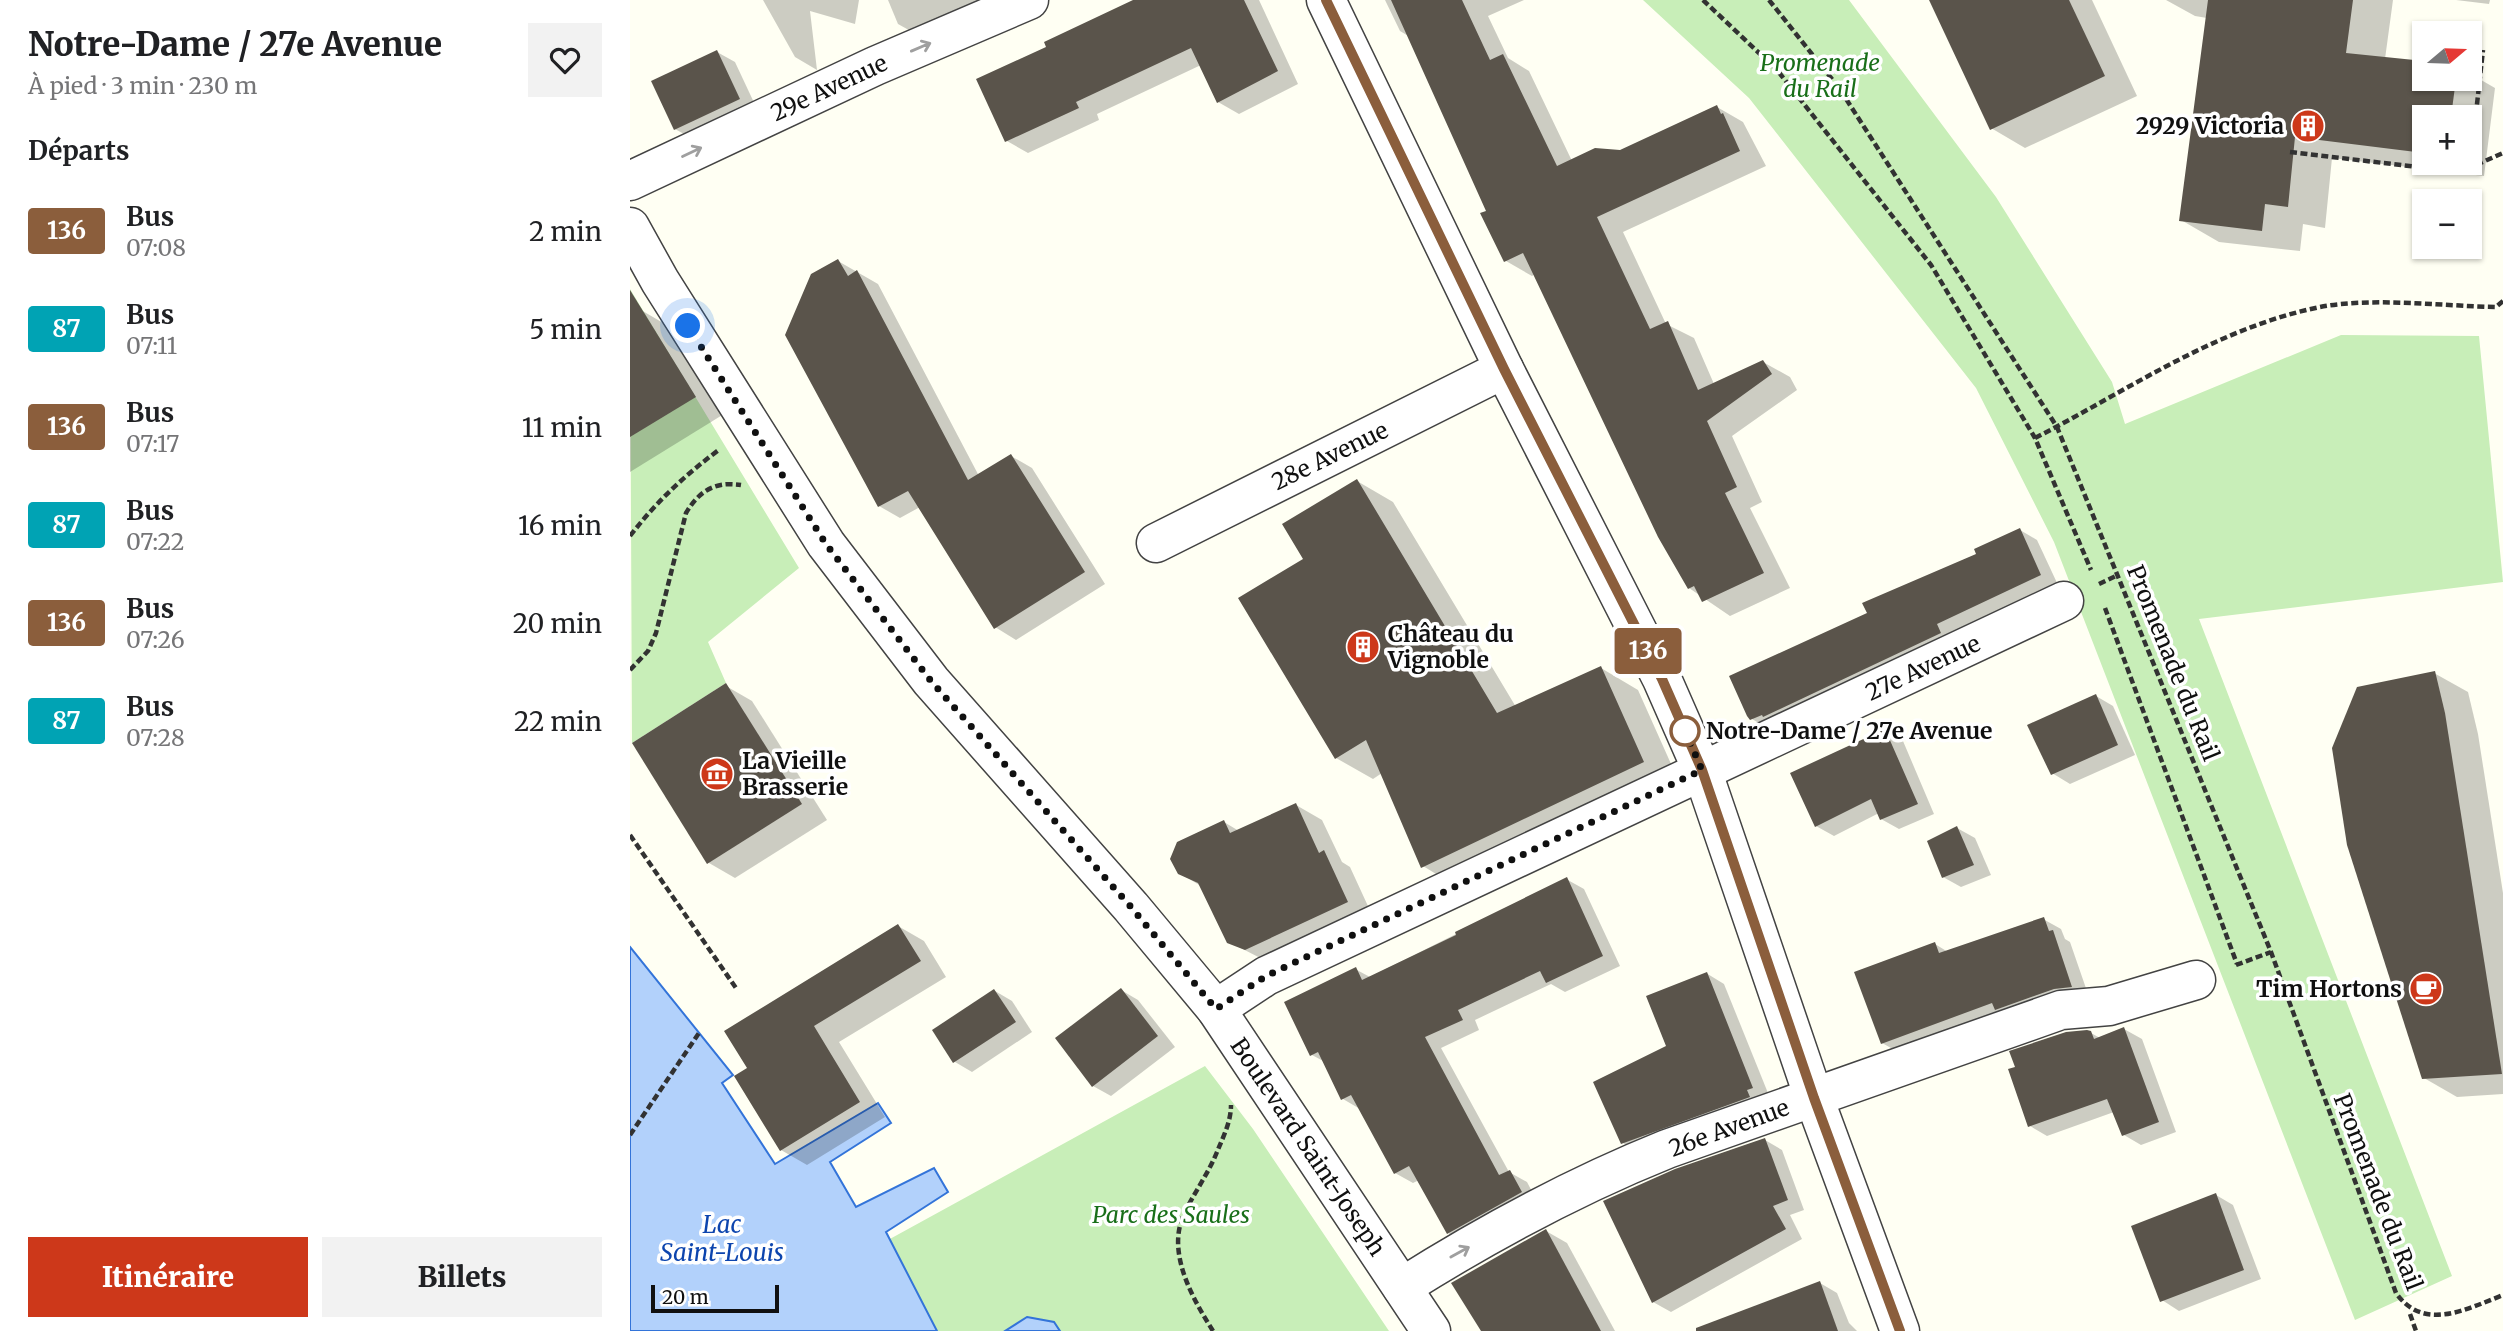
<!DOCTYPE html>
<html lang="fr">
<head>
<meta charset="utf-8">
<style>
	:root { --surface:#fff; --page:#f2f2f2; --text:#202124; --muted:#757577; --accent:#cd381a }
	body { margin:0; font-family:Merriweather,serif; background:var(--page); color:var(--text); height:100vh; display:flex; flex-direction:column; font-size:26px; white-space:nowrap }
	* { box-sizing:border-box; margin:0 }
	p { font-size:23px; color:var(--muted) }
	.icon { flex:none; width:38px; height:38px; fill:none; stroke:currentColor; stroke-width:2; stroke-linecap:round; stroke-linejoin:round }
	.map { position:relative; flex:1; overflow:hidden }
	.side { display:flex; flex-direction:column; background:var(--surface); width:630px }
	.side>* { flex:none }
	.badge { padding:0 14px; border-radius:5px; font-size:24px; line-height:46px }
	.needle { width:46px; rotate:71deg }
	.controls { position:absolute; left:1782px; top:21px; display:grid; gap:14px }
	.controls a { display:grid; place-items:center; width:70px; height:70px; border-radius:0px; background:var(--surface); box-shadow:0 2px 5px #0004; font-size:35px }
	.scale { position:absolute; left:21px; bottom:18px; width:128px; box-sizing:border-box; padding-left:7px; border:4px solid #101010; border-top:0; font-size:19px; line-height:24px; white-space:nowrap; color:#101010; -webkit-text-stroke:5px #fff; paint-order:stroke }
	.you { position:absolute; width:35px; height:35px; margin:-18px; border:5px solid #fff; border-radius:50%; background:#1a73e8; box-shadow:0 0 0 10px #1a73e833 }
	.map>.badge { position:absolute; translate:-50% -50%; box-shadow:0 0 0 4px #fff }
	h2 { padding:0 28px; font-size:26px; line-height:63px }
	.round { display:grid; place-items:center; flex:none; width:74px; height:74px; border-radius:0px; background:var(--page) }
	.overview { display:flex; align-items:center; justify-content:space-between; height:119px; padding:0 28px }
	h1 { font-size:33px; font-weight:800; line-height:52px }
	.primary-button { display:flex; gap:14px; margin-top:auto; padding:14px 28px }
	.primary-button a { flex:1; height:80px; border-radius:0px; background:var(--accent); color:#fff; font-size:28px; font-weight:800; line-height:80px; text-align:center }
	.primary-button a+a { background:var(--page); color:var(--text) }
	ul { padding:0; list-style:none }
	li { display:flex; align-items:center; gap:21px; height:98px; padding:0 28px }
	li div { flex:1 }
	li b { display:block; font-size:26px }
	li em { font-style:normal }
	li .badge { min-width:77px; font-weight:700; text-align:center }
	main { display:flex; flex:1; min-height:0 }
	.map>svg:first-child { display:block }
	.park { fill:#c8eeb8 }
	.water { fill:#b2d1fb; stroke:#3374d9; stroke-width:2 }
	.shadow { fill:#0003; fill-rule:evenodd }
	.building { fill:#5a544b }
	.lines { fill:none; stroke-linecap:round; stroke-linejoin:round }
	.minor-casing { stroke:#434343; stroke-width:41 }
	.path { stroke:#323232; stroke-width:4.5; stroke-dasharray:7 3.5; stroke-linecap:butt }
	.minor { stroke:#fff; stroke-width:38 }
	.oneway { stroke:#9f9f9f }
	.line-casing { stroke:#fff; stroke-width:16 }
	.line { stroke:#8b5e3c; stroke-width:10 }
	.walk { stroke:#101010; stroke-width:7; stroke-dasharray:0 12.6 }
	.stop-dot { fill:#fff; stroke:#8b5e3c; stroke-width:3.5 }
	.labels { text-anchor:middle; stroke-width:7; stroke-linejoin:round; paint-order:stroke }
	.park-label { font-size:23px; font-style:italic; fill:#196f19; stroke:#fff }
	.street-label { font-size:23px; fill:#101010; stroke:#fff }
	.poi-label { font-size:23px; font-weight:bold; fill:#101010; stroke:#fff; text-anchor:end }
	.stop-label { font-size:23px; font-weight:bold; fill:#101010; stroke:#fff; text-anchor:start }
	.water-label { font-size:24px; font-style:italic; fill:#0d45ae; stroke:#fff }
</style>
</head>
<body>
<main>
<section class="side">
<div class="overview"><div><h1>Notre-Dame / 27e Avenue</h1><p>À pied · 3 min · 230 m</p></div><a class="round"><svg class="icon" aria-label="heart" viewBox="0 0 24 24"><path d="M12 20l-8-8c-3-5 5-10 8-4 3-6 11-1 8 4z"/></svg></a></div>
<h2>Départs</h2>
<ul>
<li><span class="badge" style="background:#8b5e3c;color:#fff">136</span><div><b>Bus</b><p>07:08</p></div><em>2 min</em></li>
<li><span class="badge" style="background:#00a3b4;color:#fff">87</span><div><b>Bus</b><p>07:11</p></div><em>5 min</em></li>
<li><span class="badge" style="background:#8b5e3c;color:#fff">136</span><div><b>Bus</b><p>07:17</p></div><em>11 min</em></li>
<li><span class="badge" style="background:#00a3b4;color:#fff">87</span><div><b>Bus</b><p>07:22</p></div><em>16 min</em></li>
<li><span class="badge" style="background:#8b5e3c;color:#fff">136</span><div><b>Bus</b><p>07:26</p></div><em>20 min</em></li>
<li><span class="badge" style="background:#00a3b4;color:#fff">87</span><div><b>Bus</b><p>07:28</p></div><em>22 min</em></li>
</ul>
<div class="primary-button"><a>Itinéraire</a><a>Billets</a></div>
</section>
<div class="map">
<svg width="1873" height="1331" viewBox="0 0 1873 1331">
	<rect width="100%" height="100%" fill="#fffff3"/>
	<g class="park">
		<polygon points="1013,0 1219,0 1366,197 1482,382 1495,424 1711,335 1849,336 1873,582 1569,619 1822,1276 1725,1320 1424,542 1346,388 1119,98"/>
		<polygon points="0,289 169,568 78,642 96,683 2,743"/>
		<polygon points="575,1066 623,1129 759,1331 430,1331 424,1322 397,1317 375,1331 307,1331 258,1240"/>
	</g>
	<g class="water">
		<polygon points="0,947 103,1075 92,1083 145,1164 248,1103 261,1123 200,1162 226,1207 304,1168 318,1192 256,1232 307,1331 0,1331"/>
		<polygon points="397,1317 424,1322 430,1331 375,1331"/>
	</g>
	<g class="shadow">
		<polygon points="133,0 229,0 225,24 180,11 187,70 165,57"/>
		<polygon points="258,0 395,0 302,43 268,24"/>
		<polygon points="506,0 629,0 668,84 609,114 588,102 571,65 467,114 469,120 398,153 377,141 419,48"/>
		<polygon points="755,0 894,0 858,16 878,58 899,71 942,161 990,151 1087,107 1113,122 1136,166 993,232 1036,324 1064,338 1084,384 1133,362 1160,377 1167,390 1102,436 1132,502 1120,508 1160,588 1100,616 1059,588 905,274 902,276 876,261 858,211 780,37 770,31"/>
		<polygon points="1301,0 1462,0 1507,96 1395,148 1361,128"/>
		<path d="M1536,0H1763L1755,59L1794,79H1839V73L1865,88L1854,176L1702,158L1695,228L1673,224L1670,251L1589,242L1551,220L1577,18L1565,16ZM1794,117H1839V163H1794Z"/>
		<polygon points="1826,0 1860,0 1859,4"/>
		<polygon points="87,52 105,62 127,109 63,139 45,129"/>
		<polygon points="208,261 248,284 349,476 381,456 402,468 475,584 386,640 365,627 290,507 270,518 249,506"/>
		<polygon points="11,310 40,327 94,414 0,472 0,317"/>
		<polygon points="727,481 763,502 886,707 971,668 1008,690 1050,784 829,888 793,866 752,773 743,779 706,758 676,559"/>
		<polygon points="1390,530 1407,540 1428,585 1139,729 1122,719 1239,614"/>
		<polygon points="1804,673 1838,692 1848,734 1873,893 1873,1094 1827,1097 1794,1078"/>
		<polygon points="96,686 122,701 197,820 105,878 79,863"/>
		<polygon points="1466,696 1483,706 1505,755 1440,784 1422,773"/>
		<polygon points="1255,731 1273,741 1304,814 1269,829 1251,819 1249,813 1204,836 1186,826"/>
		<polygon points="666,805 692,820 712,862 720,867 743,917 642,964 599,942 571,886 549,873 594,822 609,831"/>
		<polygon points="1327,828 1345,838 1361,875 1331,887 1313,877"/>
		<polygon points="936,879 954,889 990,966 935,992 921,984 845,1020 849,1030 811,1048 879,1172 897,1182 908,1203 836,1243 818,1233 789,1180 783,1183 765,1173 730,1109 713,1099 695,1062 682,1055 725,969 740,977"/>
		<polygon points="1413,919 1431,929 1435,939 1440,942 1459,997 1270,1053 1252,1043 1305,944 1318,952"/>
		<polygon points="268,926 294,941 316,977 209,1042 255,1117 177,1165 151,1150 119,1068"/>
		<polygon points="1076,973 1094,984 1140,1098 1010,1153 993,1143"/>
		<polygon points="491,990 508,1000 545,1047 481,1096 463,1086"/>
		<polygon points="365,991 382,1001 402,1032 342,1072 325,1062"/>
		<polygon points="1494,1029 1512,1039 1546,1132 1511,1145 1494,1135 1484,1112 1417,1136 1400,1126 1461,1033 1470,1038"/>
		<polygon points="1135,1140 1152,1150 1174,1210 1160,1215 1172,1239 1041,1312 1023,1302"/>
		<polygon points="1586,1195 1603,1205 1631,1279 1549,1311 1532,1300"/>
		<polygon points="916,1231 937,1243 985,1331 853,1331"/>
		<polygon points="1190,1283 1207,1293 1219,1323 1227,1331 1092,1331"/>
	</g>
	<g class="building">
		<polygon points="503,0 614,0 648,71 587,103 561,48 446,102 449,108 375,142 346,79 416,47 414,42"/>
		<polygon points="761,0 832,0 860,60 873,54 927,166 965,148 990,150 1087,105 1091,114 1093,113 1110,151 967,217 1020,329 1038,321 1068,390 1133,360 1142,374 1077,421 1107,487 1095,493 1134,573 1072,602 1064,586 1058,589 1028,537 893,253 874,262 850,213 856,211"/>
		<polygon points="1299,0 1439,0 1475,76 1360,130"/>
		<polygon points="1578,0 1723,0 1716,53 1794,61 1794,79 1826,79 1821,117 1794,117 1794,153 1665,137 1658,207 1635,204 1632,231 1549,221"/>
		<polygon points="87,50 110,99 44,130 21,81"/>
		<polygon points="208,259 218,276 227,270 338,480 381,454 455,572 364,629 278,491 248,507 155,335 181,274"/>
		<polygon points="0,290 66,397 0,437"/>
		<polygon points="727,479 867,713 971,666 1014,762 791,868 736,740 705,759 608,598 673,559 652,524"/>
		<polygon points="1390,528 1411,575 1307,624 1311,633 1133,717 1132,715 1120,720 1117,716 1099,676 1237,613 1232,603 1346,554 1344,549"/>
		<polygon points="1805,671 1815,713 1872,1074 1792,1079 1717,845 1702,748 1727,687"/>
		<polygon points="96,683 172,804 77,864 2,743"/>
		<polygon points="1466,694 1488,745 1421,775 1397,725"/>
		<polygon points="1255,729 1288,804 1250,820 1241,799 1185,827 1160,773"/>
		<polygon points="666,803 689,853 694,850 718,902 615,950 597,943 568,883 548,874 540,859 547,842 594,820 600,833"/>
		<polygon points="1327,826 1344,865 1312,878 1297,841"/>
		<polygon points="937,877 973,956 916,983 910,971 828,1010 833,1020 795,1037 869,1175 880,1170 892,1192 817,1234 779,1166 764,1174 721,1095 711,1100 688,1052 680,1056 654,1002 726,967 732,980 826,935 825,932"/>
		<polygon points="1414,917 1419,931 1423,930 1442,987 1424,989 1365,1010 1362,1003 1251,1044 1224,972 1305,942 1309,953"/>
		<polygon points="268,924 291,961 184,1026 230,1102 150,1151 104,1076 117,1068 94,1031"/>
		<polygon points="1077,972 1123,1088 1117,1090 1120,1097 991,1144 963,1082 1036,1046 1016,996"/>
		<polygon points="491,988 528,1036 462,1087 425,1038"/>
		<polygon points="364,989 386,1022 323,1063 302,1030"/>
		<polygon points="1494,1027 1529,1122 1492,1136 1477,1099 1398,1127 1378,1069 1385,1067 1379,1051 1436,1032 1457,1030 1461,1031 1464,1039"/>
		<polygon points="1135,1138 1158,1200 1143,1206 1156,1229 1022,1303 973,1201 1045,1169"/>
		<polygon points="1586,1193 1614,1270 1530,1302 1501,1226"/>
		<polygon points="916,1229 971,1331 851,1331 821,1283"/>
		<polygon points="1190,1281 1208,1331 1066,1331 1066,1328"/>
	</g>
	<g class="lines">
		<defs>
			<g id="minor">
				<polyline points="696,0 874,369 1032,679 1072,770 1184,1098 1270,1331"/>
				<polyline points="0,181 245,66 399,0"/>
				<polyline points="0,227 30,281 196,544 301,681 501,907 586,1009 801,1331"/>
				<polyline points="526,543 874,369"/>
				<polyline points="586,1009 636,976 1434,601"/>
				<path d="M772,1287C856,1234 945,1186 1037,1149L1431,1010L1479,1006L1566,980"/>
			</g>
		</defs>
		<use href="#minor" class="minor-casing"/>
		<g class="path">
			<polyline points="1073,0 1147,70 1301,265 1405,438 1461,570"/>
			<path d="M1139,0L1209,88L1427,427L1641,952L1766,1293C1793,1331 1833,1311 1873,1295"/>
			<polyline points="1660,152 1830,172 1873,153"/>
			<polyline points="1840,167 1853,50"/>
			<path d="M1405,438C1497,391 1586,328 1690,307C1743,297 1811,306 1866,307L1873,301"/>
			<path d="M0,536C27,501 55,475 90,449"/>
			<polyline points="1469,584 1488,575"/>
			<polyline points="1475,608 1607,964"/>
			<path d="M0,670L18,651L26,633L56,513C69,491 85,481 111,485"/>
			<polyline points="0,835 106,988"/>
			<polyline points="1606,965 1641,952"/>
			<polyline points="0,1135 69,1033"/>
			<polyline points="1780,1314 1786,1331"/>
			<path d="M583,1331C563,1299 536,1253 554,1214C564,1193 578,1174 587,1152C593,1137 601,1122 601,1105"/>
		</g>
		<use href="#minor" class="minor"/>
	</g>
	<defs><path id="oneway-shaft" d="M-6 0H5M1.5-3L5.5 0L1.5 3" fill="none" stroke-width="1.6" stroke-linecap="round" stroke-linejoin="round" transform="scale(1.75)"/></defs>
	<g class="oneway">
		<use href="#oneway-shaft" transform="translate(291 47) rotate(-23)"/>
		<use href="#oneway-shaft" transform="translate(62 152) rotate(-25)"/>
		<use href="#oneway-shaft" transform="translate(830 1252) rotate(-29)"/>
	</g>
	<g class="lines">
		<defs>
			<polyline id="line" points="696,0 874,369 1032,679 1072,770 1184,1098 1270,1331"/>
		</defs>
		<use href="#line" class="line-casing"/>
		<use href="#line" class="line"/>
		<polyline class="walk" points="58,326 196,544 301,681 501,907 586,1009 636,976 1072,770 1052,724 1055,731"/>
	</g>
	<defs>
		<symbol id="building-disc" viewBox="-11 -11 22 22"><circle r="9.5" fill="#cd381a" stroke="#fff"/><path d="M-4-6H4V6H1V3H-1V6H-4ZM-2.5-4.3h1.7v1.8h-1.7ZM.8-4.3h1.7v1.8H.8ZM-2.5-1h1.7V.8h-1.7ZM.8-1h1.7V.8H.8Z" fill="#fff"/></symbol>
		<symbol id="museum-disc" viewBox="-11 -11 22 22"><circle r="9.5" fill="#cd381a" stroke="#fff"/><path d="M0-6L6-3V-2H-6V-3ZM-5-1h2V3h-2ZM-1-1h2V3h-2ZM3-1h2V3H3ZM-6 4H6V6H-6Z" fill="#fff"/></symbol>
		<symbol id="cafe-disc" viewBox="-11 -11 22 22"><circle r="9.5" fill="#cd381a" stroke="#fff"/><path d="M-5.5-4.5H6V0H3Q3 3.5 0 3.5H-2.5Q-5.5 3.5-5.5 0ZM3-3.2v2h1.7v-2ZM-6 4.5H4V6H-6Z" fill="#fff"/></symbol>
	</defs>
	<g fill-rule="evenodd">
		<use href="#building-disc" x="1659" y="107" width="38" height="38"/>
		<use href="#building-disc" x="714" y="628" width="38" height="38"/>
		<use href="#museum-disc" x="68" y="755" width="38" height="38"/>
		<use href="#cafe-disc" x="1777" y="970" width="38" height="38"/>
	</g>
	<circle class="stop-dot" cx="1055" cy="731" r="14"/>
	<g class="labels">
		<g class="park-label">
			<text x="1190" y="71">Promenade<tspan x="1190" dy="26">du Rail</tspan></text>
			<text x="541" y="1223">Parc des Saules</text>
		</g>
		<g class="street-label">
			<text transform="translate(199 88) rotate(-25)" y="8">29e Avenue</text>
			<text transform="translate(700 456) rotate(-26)" y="8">28e Avenue</text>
			<text transform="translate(1543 663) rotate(68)" y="8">Promenade du Rail</text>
			<text transform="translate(1293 668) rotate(-25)" y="8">27e Avenue</text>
			<text transform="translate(1099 1128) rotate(-20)" y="8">26e Avenue</text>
			<text transform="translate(678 1147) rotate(56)" y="8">Boulevard Saint-Joseph</text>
			<text transform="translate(1748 1192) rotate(69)" y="8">Promenade du Rail</text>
		</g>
		<g class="poi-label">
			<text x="1654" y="134">2929 Victoria</text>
			<text x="758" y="642" text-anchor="start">Château du<tspan x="758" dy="26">Vignoble</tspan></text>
			<text x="112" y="769" text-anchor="start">La Vieille<tspan x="112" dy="26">Brasserie</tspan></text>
			<text x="1772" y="997">Tim Hortons</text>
		</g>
		<g class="stop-label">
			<text x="1076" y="739">Notre-Dame / 27e Avenue</text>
		</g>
		<g class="water-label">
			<text x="92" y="1233">Lac<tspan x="92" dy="28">Saint-Louis</tspan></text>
		</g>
	</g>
</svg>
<div class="controls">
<a><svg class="needle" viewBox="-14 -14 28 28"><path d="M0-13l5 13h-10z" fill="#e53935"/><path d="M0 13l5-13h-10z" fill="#757577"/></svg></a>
<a>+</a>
<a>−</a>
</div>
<div class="scale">20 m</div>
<div class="you" style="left:58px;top:326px"></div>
<b class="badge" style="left:1018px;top:651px;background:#8b5e3c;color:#fff">136</b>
</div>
</main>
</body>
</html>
